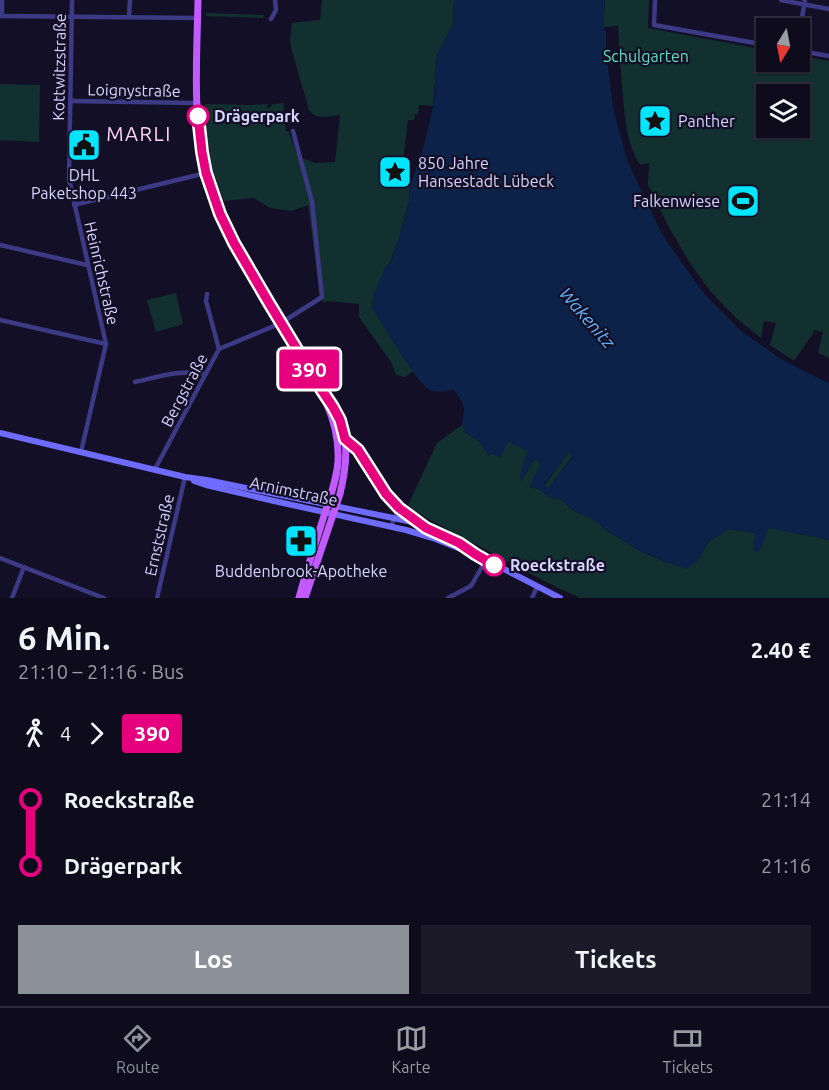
<!DOCTYPE html>
<html lang="de">
<head>
<meta charset="utf-8">
<style>
	:root { --surface:#0e0b1c; --page:#1c1929; --text:#f1f3f6; --muted:#9b9ba3; --line:#2e2b3b; --accent:#8c9099 }
	body { margin:0; font-family:Ubuntu,sans-serif; background:var(--page); color:var(--text); height:100vh; display:flex; flex-direction:column; font-size:22px; white-space:nowrap }
	* { box-sizing:border-box; margin:0 }
	p { font-size:20px; color:var(--muted) }
	.icon { flex:none; width:33px; height:33px; fill:none; stroke:currentColor; stroke-width:2; stroke-linecap:round; stroke-linejoin:round }
	.map { position:relative; height:598px; overflow:hidden }
	.panel { display:flex; flex-direction:column; background:var(--surface); flex:1 }
	.panel>* { flex:none }
	.badge { padding:0 12px; border-radius:4px; font-size:21px; line-height:39px }
	.needle { width:39px; rotate:190deg }
	.fabs { position:absolute; left:756px; top:18px; display:grid; gap:12px }
	.fabs a { display:grid; place-items:center; width:54px; height:54px; border-radius:0px; background:var(--surface); box-shadow:0 2px 4px #0004,0 0 0 2px var(--line); font-size:30px }
	.map>.badge { position:absolute; translate:-50% -50%; box-shadow:0 0 0 3px #fff }
	.legs { display:flex; align-items:center; gap:9px; height:66px; padding:0 18px; font-size:20px }
	.legs p { margin-inline-start:auto }
	.overview { display:flex; align-items:center; justify-content:space-between; height:102px; padding:0 18px }
	h1 { font-size:33px; font-weight:600; line-height:45px }
	.cta { display:flex; gap:12px; margin-top:auto; padding:12px 18px }
	.cta a { flex:1; height:69px; border-radius:0px; background:var(--accent); color:#fff; font-size:24px; font-weight:600; line-height:69px; text-align:center }
	.cta a+a { background:var(--page); color:var(--text) }
	ul { padding:0 18px; list-style:none }
	li { display:flex; align-items:center; gap:21px; height:66px; font-size:22px }
	li i { display:grid; place-items:center; width:9px; height:100%; margin:0 8px; background:currentColor }
	li i::after { content:''; width:15px; height:15px; margin:-8px; border:4px solid; border-radius:50%; background:var(--surface) }
	li p { margin-inline-start:auto }
	li:first-child i { background:linear-gradient(#0000 50%,currentColor 0) }
	li:last-child i { background:linear-gradient(currentColor 50%,#0000 0) }
	.tabs { display:flex; justify-content:space-around; align-items:center; height:84px; border-top:2px solid var(--line); background:var(--surface); font-size:16px; color:var(--muted) }
	.tabs a { display:grid; justify-items:center; gap:3px }
	.tabs .on { color:var(--accent) }
	.map>svg:first-child { display:block }
	.green { fill:#12302f; fill-rule:evenodd }
	.water { fill:#0c2248; fill-rule:evenodd }
	.lines { fill:none; stroke-linecap:round; stroke-linejoin:round }
	.street { stroke:#3d3a85; stroke-width:4.5 }
	.secondary { stroke:#6f6bff; stroke-width:6 }
	.primary { stroke:#c25bff; stroke-width:7 }
	.line-1-casing { stroke:#fff; stroke-width:14 }
	.line-1 { stroke:#e6007e; stroke-width:9 }
	.stop-1-dot { fill:#fff; stroke:#e6007e; stroke-width:3 }
	.labels { text-anchor:middle; stroke-width:4.5; stroke-linejoin:round; paint-order:stroke }
	.park-label { font-size:16px; fill:#5fe0c0; stroke:#130f26 }
	.street-label { font-size:16px; fill:#d9d4ff; stroke:#130f26 }
	.stop-label { font-size:16px; font-weight:bold; fill:#d9d4ff; stroke:#130f26; text-anchor:start }
	.poi-label { font-size:16px; fill:#d9d4ff; stroke:#130f26; text-anchor:start }
	.water-label { font-size:18px; font-style:italic; fill:#62b6ff; stroke:#130f26 }
	.quarter-label { font-size:20px; letter-spacing:1.5px; fill:#ffd6f0; stroke:#130f26 }
</style>
</head>
<body>
<div class="map">
<svg width="829" height="598" viewBox="0 0 829 598">
	<rect width="100%" height="100%" fill="#130f26"/>
	<g class="green">
		<path d="M322,0H454L453,24L437,55L433,106L419,105L418,115L415,114L414,120H408L400,187L410,186L409,202L400,235L389,265L374,294L372,307L413,371L405,377L396,375L391,362L359,317V304L327,301L324,303L320,294L308,205L291,211L270,208L254,198L224,201L213,171L206,130L205,104L249,105L269,104L266,107L269,108L273,104L284,103L283,111L286,131L289,132L298,157L316,163L335,162L340,115C328,116 318,121 309,110L291,48L290,38L292,23L320,20Z"/>
		<path d="M605,0H649L648,28L766,50V62H800V56L829,61V358L818,353L823,332L813,330L814,332L794,361L770,345L776,323L764,321L761,338L736,318L710,291L688,260L670,229L648,185L649,163L640,165C627,144 625,120 623,97C621,73 619,49 618,26L603,27ZM766,94H800V128H766Z"/>
		<polygon points="206,13 264,15 263,18 206,16"/>
		<polygon points="0,84 40,85 39,142 0,140"/>
		<polygon points="176,293 183,324 156,332 147,300"/>
		<polygon points="462,425 466,433 480,442 489,456 508,441 528,451 524,463 521,481 535,459 541,463 530,487 539,489 550,498 561,499 574,511 595,520 606,530 640,551 668,563 700,558 708,542 728,529 755,533 761,549 767,527 829,540 829,598 580,598 544,581 430,520 414,510 408,505 437,443"/>
		<polygon points="569,452 573,455 548,489 544,486"/>
	</g>
	<path class="water" d="M454,0H605L603,28L606,32V62L608,65L613,108L627,160L661,232L670,246L705,295L741,331L781,359L806,372L829,383V540L768,528L761,549L758,552L754,551L753,548L755,533L728,529L708,542L700,558L687,569L668,563L640,551L606,530L595,520L574,511L561,499L550,498L539,489L529,487L541,463L535,459L521,481L520,476L528,451L508,442L500,458L492,454L489,456L480,442L466,433L462,425L464,409L462,402L454,390C446,391 437,393 430,390C417,384 382,323 372,308L374,294L386,265L390,264L404,223L409,202L410,186L425,142L434,102L437,55L453,24ZM569,452L573,456L548,488L544,485Z"/>
	<g class="lines">
		<g class="street">
			<polyline points="72,0 69,179 106,344 81,452"/>
			<polyline points="655,0 654,25 766,45"/>
			<polyline points="781,0 829,9"/>
			<polyline points="0,16 198,18"/>
			<polyline points="2,16 2,0"/>
			<polyline points="129,17 130,0"/>
			<polyline points="271,19 276,10 275,0"/>
			<polyline points="800,30 805,0"/>
			<polyline points="800,51 829,56"/>
			<polyline points="70,101 197,103"/>
			<polyline points="74,205 206,173"/>
			<polyline points="0,245 87,265"/>
			<polyline points="207,294 206,301 219,349"/>
			<polyline points="0,320 106,344"/>
			<path d="M135,382C158,377 182,369 206,374"/>
			<path d="M345,439C364,452 372,474 385,492C394,505 407,514 420,523"/>
			<polyline points="155,469 219,349 281,323 322,297 312,202 293,131"/>
			<polyline points="391,526 399,508"/>
			<polyline points="0,558 104,598"/>
			<polyline points="12,598 24,567"/>
			<polyline points="157,598 185,477"/>
			<polyline points="448,598 471,586 486,560"/>
			<polyline points="532,598 537,587"/>
		</g>
		<g class="secondary">
			<polyline points="0,433 185,477 207,480 408,521 426,528 459,543 475,554 560,598"/>
			<polyline points="194,481 206,485 274,501 406,530 433,538 468,552"/>
		</g>
		<g class="primary">
			<path d="M198,0C197,57 192,117 206,172C216,212 237,248 258,283C278,319 299,354 321,389C348,428 351,448 340,494L305,598"/>
			<path d="M299,598C306,571 315,545 323,519C329,500 337,480 338,461C339,441 334,420 326,402"/>
		</g>
	</g>
	<g class="lines">
		<defs>
			<polyline id="line-1" points="198,116 202,152 206,173 220,214 234,243 269,303 321,389 333,407 340,420 345,439 358,450 386,494 399,508 426,528 459,543 475,554 494,565"/>
		</defs>
		<use href="#line-1" class="line-1-casing"/>
		<use href="#line-1" class="line-1"/>
	</g>
	<defs>
		<symbol id="sight-square" viewBox="-11 -11 22 22"><rect x="-9" y="-9" width="18" height="18" rx="4" fill="#00e5ff" stroke="#130f26"/><path d="M0-6L1.8-2.2L6-1.7L2.9 1.2L3.7 5.4L0 3.3L-3.7 5.4L-2.9 1.2L-6-1.7L-1.8-2.2Z" fill="#111"/></symbol>
		<symbol id="civic-square" viewBox="-11 -11 22 22"><rect x="-9" y="-9" width="18" height="18" rx="4" fill="#00e5ff" stroke="#130f26"/><path d="M-.6-6.5H3V-4.5H.6V-3L4-1V1h2V6H-6V1h2V-1L-.6-3ZM-1.2 2.5V6h2.4V2.5Z" fill="#111"/></symbol>
		<symbol id="stadium-square" viewBox="-11 -11 22 22"><rect x="-9" y="-9" width="18" height="18" rx="4" fill="#00e5ff" stroke="#130f26"/><path d="M0-5a6.5 5 0 1 0 0 10a6.5 5 0 1 0 0-10ZM-3.5-1.8h7v3.6h-7Z" fill="#111"/></symbol>
		<symbol id="pharmacy-square" viewBox="-11 -11 22 22"><rect x="-9" y="-9" width="18" height="18" rx="4" fill="#00e5ff" stroke="#130f26"/><path d="M-2-6h4v4h4v4h-4v4h-4v-4h-4v-4h4Z" fill="#111"/></symbol>
	</defs>
	<g fill-rule="evenodd">
		<use href="#sight-square" x="636" y="102" width="38" height="38"/>
		<use href="#civic-square" x="65" y="126" width="38" height="38"/>
		<use href="#sight-square" x="376" y="153" width="38" height="38"/>
		<use href="#stadium-square" x="724" y="182" width="38" height="38"/>
		<use href="#pharmacy-square" x="282" y="522" width="38" height="38"/>
	</g>
	<g class="stop-1-dot">
		<circle cx="198" cy="116" r="10"/>
		<circle cx="494" cy="565" r="10"/>
	</g>
	<g class="labels">
		<g class="park-label">
			<text x="646" y="62">Schulgarten</text>
		</g>
		<g class="street-label">
			<text transform="translate(59 67) rotate(-89)" y="6">Kottwitzstraße</text>
			<text transform="translate(134 90) rotate(1)" y="6">Loignystraße</text>
			<text transform="translate(102 273) rotate(77)" y="6">Heinrichstraße</text>
			<text transform="translate(184 390) rotate(-62)" y="6">Bergstraße</text>
			<text transform="translate(294 491) rotate(12)" y="6">Arnimstraße</text>
			<text transform="translate(159 535) rotate(-77)" y="6">Ernststraße</text>
		</g>
		<g class="stop-label">
			<text x="214" y="122">Drägerpark</text>
			<text x="510" y="571">Roeckstraße</text>
		</g>
		<g class="poi-label">
			<text x="678" y="127">Panther</text>
			<text x="418" y="169">850 Jahre<tspan x="418" dy="18">Hansestadt Lübeck</tspan></text>
			<text x="84" y="181" text-anchor="middle">DHL<tspan x="84" dy="18">Paketshop 443</tspan></text>
			<text x="720" y="207" text-anchor="end">Falkenwiese</text>
			<text x="301" y="577" text-anchor="middle">Buddenbrook-Apotheke</text>
		</g>
		<g class="water-label">
			<text transform="translate(587 318) rotate(49)" y="6">Wakenitz</text>
		</g>
		<g class="quarter-label">
			<text x="139" y="141">MARLI</text>
		</g>
	</g>
</svg>
<div class="fabs">
<a><svg class="needle" viewBox="-14 -14 28 28"><path d="M0-13l5 13h-10z" fill="#e53935"/><path d="M0 13l5-13h-10z" fill="#9b9ba3"/></svg></a>
<a><svg class="icon" aria-label="layers" viewBox="0 0 24 24"><path d="M12 4l9 5-9 5-9-5zM3 14l9 5 9-5"/></svg></a>
</div>
<b class="badge" style="left:309px;top:369px;background:#e6007e;color:#fff">390</b>
</div>
<section class="panel">
<div class="overview"><div><h1>6 Min.</h1><p>21:10 – 21:16 · Bus</p></div><b>2.40 €</b></div>
<div class="legs"><svg class="icon" aria-label="walk" viewBox="0 0 24 24"><circle cx="13" cy="4" r="2"/><path d="M13 8l-2 6 4 7M11 14l-3 7M7 12l3-4h3l4 4"/></svg>4<svg class="icon" aria-label="forward" viewBox="0 0 24 24"><path d="M9 5l7 7-7 7"/></svg><b class="badge" style="background:#e6007e;color:#fff">390</b></div>
<ul>
<li><i style="color:#e6007e"></i><b>Roeckstraße</b><p>21:14</p></li>
<li><i style="color:#e6007e"></i><b>Drägerpark</b><p>21:16</p></li>
</ul>
<div class="cta"><a>Los</a><a>Tickets</a></div>
</section>
<nav class="tabs">
<a class="on"><svg class="icon" aria-label="directions" viewBox="0 0 24 24"><path d="M12 3l9 9-9 9-9-9zM9 14v-3h6M13 9l2 2-2 2"/></svg>Route</a>
<a><svg class="icon" aria-label="map" viewBox="0 0 24 24"><path d="M3 6l6-2 6 2 6-2v14l-6 2-6-2-6 2zM9 4v14M15 6v14"/></svg>Karte</a>
<a><svg class="icon" aria-label="tickets" viewBox="0 0 24 24"><path d="M3 7h18v10H3zM15 7v10"/></svg>Tickets</a>
</nav>
</body>
</html>
